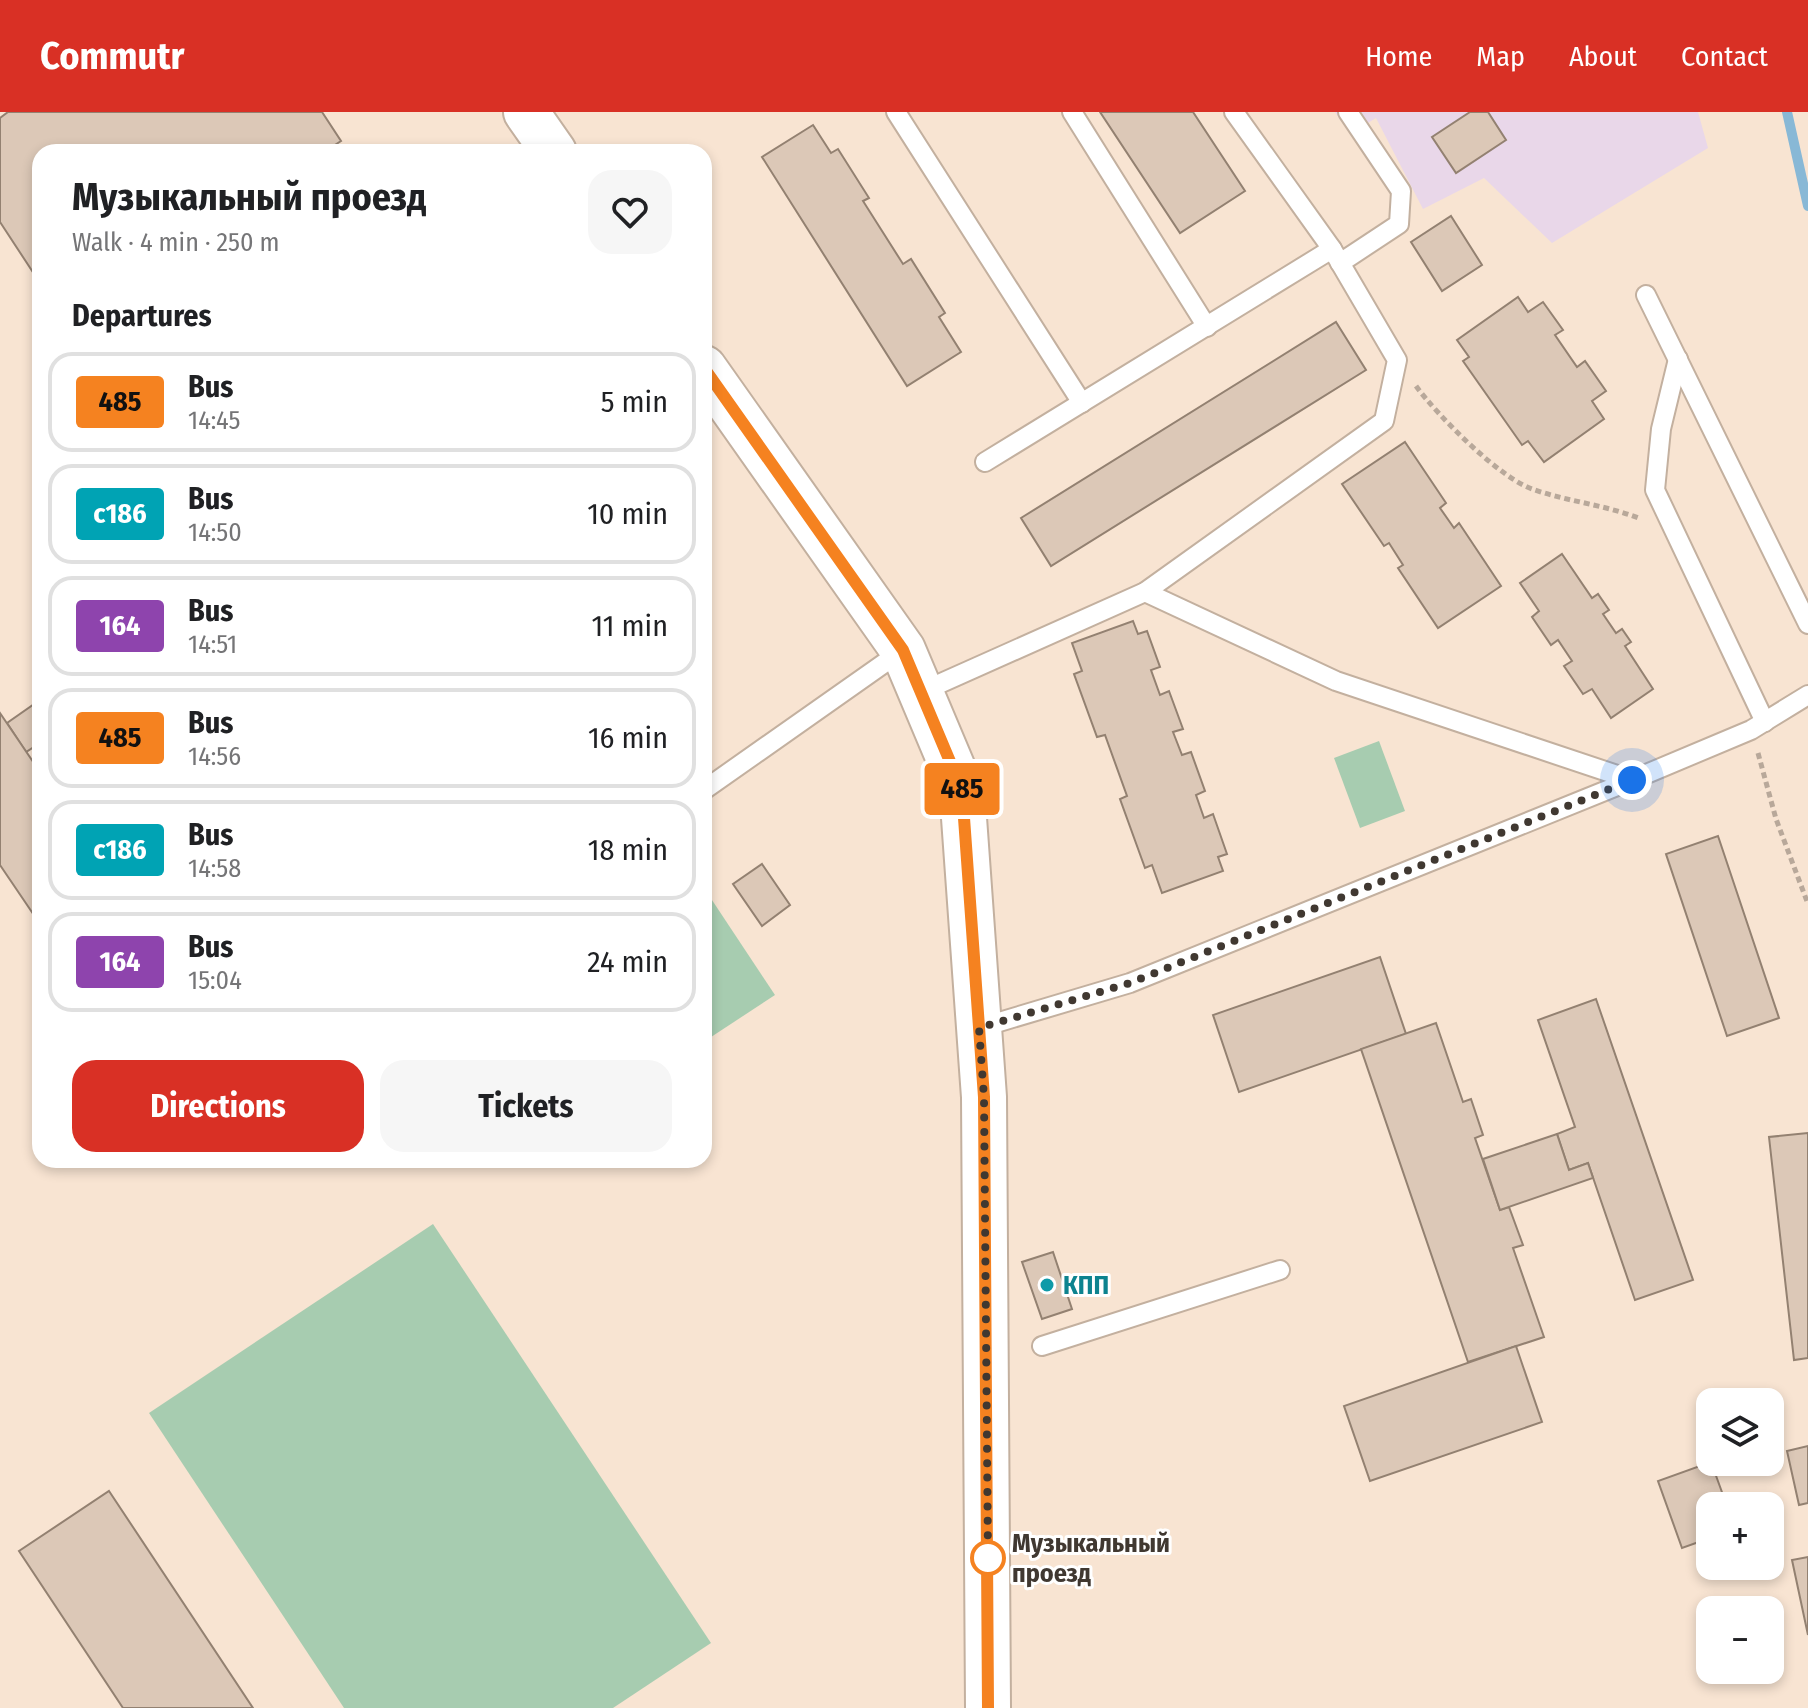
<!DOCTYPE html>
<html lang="en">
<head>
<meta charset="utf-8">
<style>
	:root { --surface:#fff; --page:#f6f6f6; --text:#202124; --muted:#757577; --line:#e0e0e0; --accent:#d93025 }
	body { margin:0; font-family:"Fira Sans Condensed",sans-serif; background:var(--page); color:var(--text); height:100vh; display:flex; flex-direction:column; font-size:30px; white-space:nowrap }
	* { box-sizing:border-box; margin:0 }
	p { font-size:26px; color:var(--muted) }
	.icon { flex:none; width:44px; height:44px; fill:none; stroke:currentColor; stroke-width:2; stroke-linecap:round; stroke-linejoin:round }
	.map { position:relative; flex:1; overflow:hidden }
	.drawer { position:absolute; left:32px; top:32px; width:680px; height:1024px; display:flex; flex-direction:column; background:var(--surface); border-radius:24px; box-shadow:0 4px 12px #0003 }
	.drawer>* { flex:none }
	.badge { padding:0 16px; border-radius:6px; font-size:28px; line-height:52px }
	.controls { position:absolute; left:1696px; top:1276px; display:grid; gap:16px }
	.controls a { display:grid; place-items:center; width:88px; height:88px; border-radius:16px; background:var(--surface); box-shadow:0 4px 12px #0003; font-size:40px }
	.you { position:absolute; width:40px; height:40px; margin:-20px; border:6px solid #fff; border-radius:50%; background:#1a73e8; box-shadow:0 0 0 12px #1a73e833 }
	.map>.badge { position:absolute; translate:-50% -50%; box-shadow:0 0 0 4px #fff }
	h2 { padding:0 40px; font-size:30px; line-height:72px }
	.round { display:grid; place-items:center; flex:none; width:84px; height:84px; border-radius:24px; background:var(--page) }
	.summary { display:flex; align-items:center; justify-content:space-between; height:136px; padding:0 40px }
	h1 { font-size:38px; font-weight:700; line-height:60px }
	.cta { display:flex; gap:16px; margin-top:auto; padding:16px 40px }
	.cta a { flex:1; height:92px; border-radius:24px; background:var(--accent); color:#fff; font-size:32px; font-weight:700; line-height:92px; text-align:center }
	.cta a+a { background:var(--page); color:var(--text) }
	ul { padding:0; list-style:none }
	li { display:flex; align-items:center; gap:24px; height:100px; margin:0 16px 12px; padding:0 24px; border:4px solid var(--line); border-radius:24px }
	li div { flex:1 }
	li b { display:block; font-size:30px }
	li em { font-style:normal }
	li .badge { min-width:88px; font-weight:700; text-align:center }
	header { display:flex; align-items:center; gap:48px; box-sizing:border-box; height:112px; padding:0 40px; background:var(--accent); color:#fff }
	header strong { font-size:38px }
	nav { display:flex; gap:44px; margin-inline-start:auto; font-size:28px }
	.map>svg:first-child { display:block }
	.education { fill:#e9d7e9 }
	.green { fill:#a7ccb0 }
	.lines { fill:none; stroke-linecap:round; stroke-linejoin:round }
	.stream { stroke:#88b8d6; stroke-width:10 }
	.building { fill:#dcc8b7; stroke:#938171; stroke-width:2 }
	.service-casing { stroke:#c3b09f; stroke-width:22 }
	.tertiary-casing { stroke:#c3b09f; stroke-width:48 }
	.path { stroke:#b8a89a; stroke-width:5; stroke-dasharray:6 4; stroke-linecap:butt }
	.service { stroke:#fff; stroke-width:18 }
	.tertiary { stroke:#fff; stroke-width:44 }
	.line-casing { stroke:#fff; stroke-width:18 }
	.line { stroke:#f58220; stroke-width:12 }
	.walk { stroke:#403831; stroke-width:8; stroke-dasharray:0 14.4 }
	.culture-dot { fill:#0f9aa8; stroke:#fff; stroke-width:3 }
	.stop-dot { fill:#fff; stroke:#f58220; stroke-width:4 }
	.labels { text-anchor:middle; stroke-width:6; stroke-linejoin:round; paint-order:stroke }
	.culture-label { font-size:26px; font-weight:bold; fill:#0d838f; stroke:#fff; text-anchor:start }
	.stop-label { font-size:26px; font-weight:bold; fill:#403831; stroke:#fff; text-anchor:start }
</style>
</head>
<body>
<header>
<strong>Commutr</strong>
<nav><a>Home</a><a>Map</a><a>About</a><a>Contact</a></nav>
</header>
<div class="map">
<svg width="1808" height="1596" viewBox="0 0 1808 1596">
	<rect width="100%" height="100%" fill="#f8e4d2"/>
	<polygon class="education" points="1335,0 1698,0 1708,36 1552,131 1484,66 1423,97 1376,6 1350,22"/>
	<g class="green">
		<polygon points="1379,629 1405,699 1360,716 1334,646"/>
		<polygon points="704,776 775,883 705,929 704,928"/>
		<polygon points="433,1112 711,1531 613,1596 344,1596 149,1301"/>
	</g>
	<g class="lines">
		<polyline class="stream" points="1787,0 1808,94"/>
	</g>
	<g class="building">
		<polygon points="8,0 322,0 341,29 324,40 40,40 40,171 0,110 0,6"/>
		<polygon points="1100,0 1193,0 1245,79 1180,121"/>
		<polygon points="1470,0 1488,0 1506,28 1456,61 1432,25"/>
		<polygon points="813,13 831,41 838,37 869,86 863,89 903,152 911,147 945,201 939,205 961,240 907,274 762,45"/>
		<polygon points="1451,104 1482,153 1442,179 1411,130"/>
		<polygon points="1518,185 1528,200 1543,190 1563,218 1555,223 1577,255 1585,249 1606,279 1592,289 1604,307 1544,350 1528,329 1522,333 1463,249 1469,245 1457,228"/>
		<polygon points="1336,210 1366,258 1051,454 1021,406"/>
		<polygon points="1405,330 1446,391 1440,396 1454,416 1459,411 1501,474 1438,516 1398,456 1403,453 1389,431 1384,434 1342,372"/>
		<polygon points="1562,442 1592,486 1598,482 1609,498 1603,502 1616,521 1622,517 1631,530 1625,534 1653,577 1611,606 1592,577 1583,582 1564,554 1572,549 1558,528 1551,533 1532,505 1539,499 1520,471"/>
		<polygon points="1133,509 1138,522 1147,519 1160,555 1151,558 1160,583 1169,579 1183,617 1173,620 1182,643 1191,640 1205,679 1196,683 1204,706 1213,702 1227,742 1218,745 1223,759 1162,781 1152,753 1145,756 1120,687 1127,684 1105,623 1097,625 1074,562 1082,559 1072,531"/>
		<polygon points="40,588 40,631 26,640 7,611"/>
		<polygon points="0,601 40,660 40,812 0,753"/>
		<polygon points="1718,724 1779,906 1727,924 1666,742"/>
		<polygon points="762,752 790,793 762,814 733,772"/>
		<polygon points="1380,845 1406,922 1239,980 1213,903"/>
		<polygon points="1596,887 1693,1168 1635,1188 1588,1051 1569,1058 1557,1022 1575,1015 1538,908"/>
		<polygon points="1436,911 1463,990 1471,987 1483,1023 1475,1026 1500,1098 1509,1095 1523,1133 1513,1136 1544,1225 1468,1250 1361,937"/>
		<polygon points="1808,1021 1808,1246 1794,1248 1769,1025"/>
		<polygon points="1557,1022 1569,1058 1588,1051 1593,1066 1500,1098 1483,1047"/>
		<polygon points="1053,1140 1072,1197 1042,1207 1022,1150"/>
		<polygon points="1516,1234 1542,1310 1370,1369 1344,1294"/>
		<polygon points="1808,1334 1808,1391 1799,1393 1787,1339"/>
		<polygon points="1711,1350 1727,1394 1710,1394 1710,1426 1682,1436 1658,1369"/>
		<polygon points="109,1379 253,1596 123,1596 19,1439"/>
		<polygon points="1808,1445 1808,1523 1792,1448"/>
	</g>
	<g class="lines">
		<defs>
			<g id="service">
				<polyline points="896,0 1082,291"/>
				<polyline points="1072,0 1207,215"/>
				<polyline points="1340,151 1399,112 1401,79 1348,0"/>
				<polyline points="1646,183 1808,512"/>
				<polyline points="1678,247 1661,317 1655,378 1765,610"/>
				<polyline points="985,350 1332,137 1234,0"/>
				<polyline points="1145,480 1336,569 1632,668 1751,618 1808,583"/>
				<polyline points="921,580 1145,480 1384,309 1397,248 1332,137"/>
				<polyline points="704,678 903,538"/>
				<polyline points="979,916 1130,871 1632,668"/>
				<polyline points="1042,1234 1280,1158"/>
			</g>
			<g id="tertiary">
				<polyline points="526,0 554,40"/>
				<polyline points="704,256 903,538 962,678 984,985 988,1596"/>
			</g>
		</defs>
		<use href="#service" class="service-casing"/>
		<use href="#tertiary" class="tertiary-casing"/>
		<g class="path">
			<path d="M1416,274C1437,303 1501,368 1535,378C1570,390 1606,393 1641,407"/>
			<polyline points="1758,641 1776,707 1808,792"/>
		</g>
		<use href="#service" class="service"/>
		<use href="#tertiary" class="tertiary"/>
	</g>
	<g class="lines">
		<defs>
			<polyline id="line" points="704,256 903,538 962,678 984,985 988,1596"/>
		</defs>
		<use href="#line" class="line-casing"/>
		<use href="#line" class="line"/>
		<polyline class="walk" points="988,1446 988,1449 984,985 979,916 1130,871 1632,668"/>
	</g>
	<circle class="culture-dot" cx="1047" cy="1173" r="8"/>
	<circle class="stop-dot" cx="988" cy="1446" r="16"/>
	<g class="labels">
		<g class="culture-label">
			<text x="1063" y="1182">КПП</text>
		</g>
		<g class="stop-label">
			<text x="1012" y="1440">Музыкальный<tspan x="1012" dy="30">проезд</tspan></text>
		</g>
	</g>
</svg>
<div class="controls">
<a><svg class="icon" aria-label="layers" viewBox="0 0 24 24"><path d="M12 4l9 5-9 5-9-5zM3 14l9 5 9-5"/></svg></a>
<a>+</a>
<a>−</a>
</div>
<div class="you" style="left:1632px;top:668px"></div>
<b class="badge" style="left:962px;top:677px;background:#f58220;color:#111">485</b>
<section class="drawer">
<div class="summary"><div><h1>Музыкальный проезд</h1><p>Walk · 4 min · 250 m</p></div><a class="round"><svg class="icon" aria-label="heart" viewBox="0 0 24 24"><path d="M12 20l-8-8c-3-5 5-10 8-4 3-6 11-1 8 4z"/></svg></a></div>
<h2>Departures</h2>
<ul>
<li><span class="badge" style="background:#f58220;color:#111">485</span><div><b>Bus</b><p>14:45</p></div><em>5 min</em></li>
<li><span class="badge" style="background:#00a3b4;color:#fff">с186</span><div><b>Bus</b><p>14:50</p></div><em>10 min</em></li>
<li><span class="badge" style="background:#8e44ad;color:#fff">164</span><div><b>Bus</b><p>14:51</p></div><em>11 min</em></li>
<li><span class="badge" style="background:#f58220;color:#111">485</span><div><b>Bus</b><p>14:56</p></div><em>16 min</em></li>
<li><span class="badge" style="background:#00a3b4;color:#fff">с186</span><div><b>Bus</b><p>14:58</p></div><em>18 min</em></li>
<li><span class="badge" style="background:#8e44ad;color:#fff">164</span><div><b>Bus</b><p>15:04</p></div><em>24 min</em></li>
</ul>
<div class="cta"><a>Directions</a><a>Tickets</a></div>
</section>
</div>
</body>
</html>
